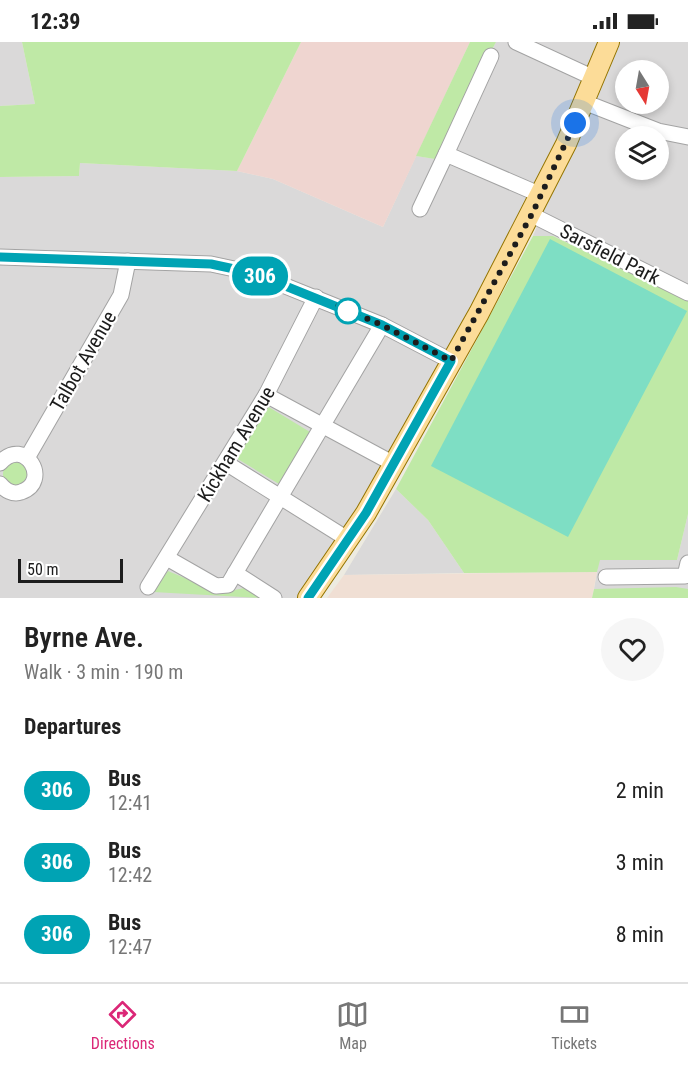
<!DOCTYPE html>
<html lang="en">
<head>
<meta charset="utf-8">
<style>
	:root { --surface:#fff; --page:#f6f6f6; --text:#222; --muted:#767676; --line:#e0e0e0; --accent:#db2777 }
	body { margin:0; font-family:"Roboto Condensed",sans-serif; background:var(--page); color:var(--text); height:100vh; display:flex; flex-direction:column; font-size:22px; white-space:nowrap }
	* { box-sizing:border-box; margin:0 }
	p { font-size:20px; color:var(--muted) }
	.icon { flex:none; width:33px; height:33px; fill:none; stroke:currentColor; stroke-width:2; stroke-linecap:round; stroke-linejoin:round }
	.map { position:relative; height:556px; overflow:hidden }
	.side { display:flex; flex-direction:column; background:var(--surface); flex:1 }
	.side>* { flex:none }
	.badge { padding:0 12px; border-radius:20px; font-size:21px; line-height:39px }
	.needle { width:39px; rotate:169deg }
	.tools { position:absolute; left:615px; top:18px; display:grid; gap:12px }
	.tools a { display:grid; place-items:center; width:54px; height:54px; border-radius:50%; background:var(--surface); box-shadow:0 3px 9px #0003; font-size:30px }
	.scale { position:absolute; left:18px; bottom:15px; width:105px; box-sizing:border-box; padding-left:6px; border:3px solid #1c1c1c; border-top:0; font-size:16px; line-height:21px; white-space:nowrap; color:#1c1c1c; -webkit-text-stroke:4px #fff; paint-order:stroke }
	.you { position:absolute; width:30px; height:30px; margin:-15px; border:4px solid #fff; border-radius:50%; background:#1a73e8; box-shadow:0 0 0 9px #1a73e833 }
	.map>.badge { position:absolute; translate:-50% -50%; box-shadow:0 0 0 3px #fff }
	h2 { padding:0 24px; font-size:22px; line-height:54px }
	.round { display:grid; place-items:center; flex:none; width:63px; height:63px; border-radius:32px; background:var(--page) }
	.overview { display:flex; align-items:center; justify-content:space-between; height:102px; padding:0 24px }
	h1 { font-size:28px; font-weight:600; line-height:45px }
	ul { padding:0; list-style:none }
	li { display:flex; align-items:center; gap:18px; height:72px; padding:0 24px }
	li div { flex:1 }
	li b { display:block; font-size:22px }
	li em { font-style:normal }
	li .badge { min-width:66px; font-weight:700; text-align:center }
	.status { display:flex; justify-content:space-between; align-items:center; height:42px; padding:0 30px; background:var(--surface); direction:ltr }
	.status svg { height:16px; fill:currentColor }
	.dock { display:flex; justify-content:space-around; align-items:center; height:84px; border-top:2px solid var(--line); background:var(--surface); font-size:16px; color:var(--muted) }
	.dock a { display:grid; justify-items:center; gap:3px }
	.dock .current { color:var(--accent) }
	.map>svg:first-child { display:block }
	.residential { fill:#dad9d9; fill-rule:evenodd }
	.commercial { fill:#efd5d0 }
	.military { fill:#f0dfd4 }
	.grass { fill:#bfe9a6 }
	.pitch { fill:#7edec4 }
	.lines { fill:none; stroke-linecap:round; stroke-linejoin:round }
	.minor-casing { stroke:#a3a3a3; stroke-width:17 }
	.major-casing { stroke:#937400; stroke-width:22 }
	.minor { stroke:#fff; stroke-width:15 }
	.major { stroke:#fcdc98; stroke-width:20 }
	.line-casing { stroke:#fff; stroke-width:14 }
	.line { stroke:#00a3b4; stroke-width:9 }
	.walk { stroke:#1c1c1c; stroke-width:6; stroke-dasharray:0 10.8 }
	.stop-dot { fill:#fff; stroke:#00a3b4; stroke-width:3 }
	.labels { text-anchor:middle; stroke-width:4.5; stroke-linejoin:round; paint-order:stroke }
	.street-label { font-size:20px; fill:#1c1c1c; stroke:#fff }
</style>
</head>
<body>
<div class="status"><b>12:39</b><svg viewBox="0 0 49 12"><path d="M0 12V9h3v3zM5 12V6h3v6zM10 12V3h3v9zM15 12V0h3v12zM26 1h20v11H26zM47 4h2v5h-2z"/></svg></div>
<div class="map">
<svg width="688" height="556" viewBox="0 0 688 556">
	<rect width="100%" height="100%" fill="#edebe1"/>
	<g class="residential">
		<polygon points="0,0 22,0 35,62 0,64"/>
		<polygon points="496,0 603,0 542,143 336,505 298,556 0,556 0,135 79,134 80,121 237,129 273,137 383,185 416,114 436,117"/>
		<path d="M614,0H688V258L553,194H533ZM626,28H658V62H626ZM626,94H658V128H626Z"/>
		<polygon points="396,447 428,478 464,531 344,533"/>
		<polygon points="688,472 688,547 594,547 599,518 677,518"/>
	</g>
	<polygon class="commercial" points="301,0 470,0 383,185 273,137 237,129"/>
	<polygon class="military" points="597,530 592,556 327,556 344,533"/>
	<g class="grass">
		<polygon points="22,0 301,0 237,129 80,121 79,134 0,135 0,64 35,62"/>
		<polygon points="470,0 496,0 435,117 416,114"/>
		<polygon points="533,194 553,194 688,258 688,472 677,518 600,518 597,530 464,531 428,478 396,447"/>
		<polygon points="267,364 310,390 279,442 236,416"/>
		<circle cx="15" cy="432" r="12"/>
		<polygon points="168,529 221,551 244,546 262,556 153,550"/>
		<polygon points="676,545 688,547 688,556 592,556 594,547"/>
	</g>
	<polygon class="pitch" points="550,197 687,269 568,495 431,424"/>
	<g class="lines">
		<defs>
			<g id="minor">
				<polyline points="516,0 594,36"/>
				<polyline points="584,60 658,89 688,95"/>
				<polyline points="446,112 491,14"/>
				<polyline points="420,167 446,112 541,153"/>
				<polyline points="532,173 688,251"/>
				<polyline points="0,215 211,222 253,231 382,283 451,319"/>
				<polyline points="266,353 394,422"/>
				<polyline points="27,416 121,253 128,219"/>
				<path d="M0,421C25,393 52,440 21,450C13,453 5,448 0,442"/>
				<polyline points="226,421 349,498"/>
				<polyline points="167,516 216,544 228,543 382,283"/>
				<polyline points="235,531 274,556"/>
				<polyline points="606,535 685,534 688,521"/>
				<polyline points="148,545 266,353 316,255"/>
			</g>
			<polyline id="major" points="308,556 366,471 479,271 566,102 609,0"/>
		</defs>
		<use href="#minor" class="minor-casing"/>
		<use href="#major" class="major-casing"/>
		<use href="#minor" class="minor"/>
		<use href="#major" class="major"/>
	</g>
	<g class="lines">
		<defs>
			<polyline id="line" points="0,215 211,222 253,231 382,283 451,319 366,471 308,556"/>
		</defs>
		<use href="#line" class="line-casing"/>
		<use href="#line" class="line"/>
		<polyline class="walk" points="348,269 338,264 382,283 451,319 532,172 575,81"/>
	</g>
	<circle class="stop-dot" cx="348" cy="269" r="12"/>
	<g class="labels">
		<g class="street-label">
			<text transform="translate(610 212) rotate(27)" y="7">Sarsfield Park</text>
			<text transform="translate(83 319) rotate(-60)" y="7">Talbot Avenue</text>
			<text transform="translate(236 402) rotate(-59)" y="7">Kickham Avenue</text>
		</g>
	</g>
</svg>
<div class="tools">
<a><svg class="needle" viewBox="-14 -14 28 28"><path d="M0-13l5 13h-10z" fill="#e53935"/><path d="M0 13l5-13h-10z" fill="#767676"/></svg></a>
<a><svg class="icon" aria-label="layers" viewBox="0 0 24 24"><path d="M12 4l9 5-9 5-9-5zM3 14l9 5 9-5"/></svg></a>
</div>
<div class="scale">50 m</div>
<div class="you" style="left:575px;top:81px"></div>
<b class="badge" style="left:260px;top:234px;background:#00a3b4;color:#fff">306</b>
</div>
<section class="side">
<div class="overview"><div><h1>Byrne Ave.</h1><p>Walk · 3 min · 190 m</p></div><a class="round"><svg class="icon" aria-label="heart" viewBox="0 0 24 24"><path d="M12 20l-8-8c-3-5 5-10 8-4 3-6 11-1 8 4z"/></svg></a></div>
<h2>Departures</h2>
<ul>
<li><span class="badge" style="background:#00a3b4;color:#fff">306</span><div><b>Bus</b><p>12:41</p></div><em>2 min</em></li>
<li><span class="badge" style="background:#00a3b4;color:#fff">306</span><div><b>Bus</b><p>12:42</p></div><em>3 min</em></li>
<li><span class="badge" style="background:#00a3b4;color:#fff">306</span><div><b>Bus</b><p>12:47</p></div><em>8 min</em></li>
</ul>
</section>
<nav class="dock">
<a class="current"><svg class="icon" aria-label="directions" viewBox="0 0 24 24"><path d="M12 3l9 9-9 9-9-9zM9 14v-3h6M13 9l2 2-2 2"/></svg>Directions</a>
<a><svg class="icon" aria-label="map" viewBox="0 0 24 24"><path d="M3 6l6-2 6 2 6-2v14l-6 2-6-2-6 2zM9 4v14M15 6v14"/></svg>Map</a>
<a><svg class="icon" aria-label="tickets" viewBox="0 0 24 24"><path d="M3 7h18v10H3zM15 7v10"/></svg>Tickets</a>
</nav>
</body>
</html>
